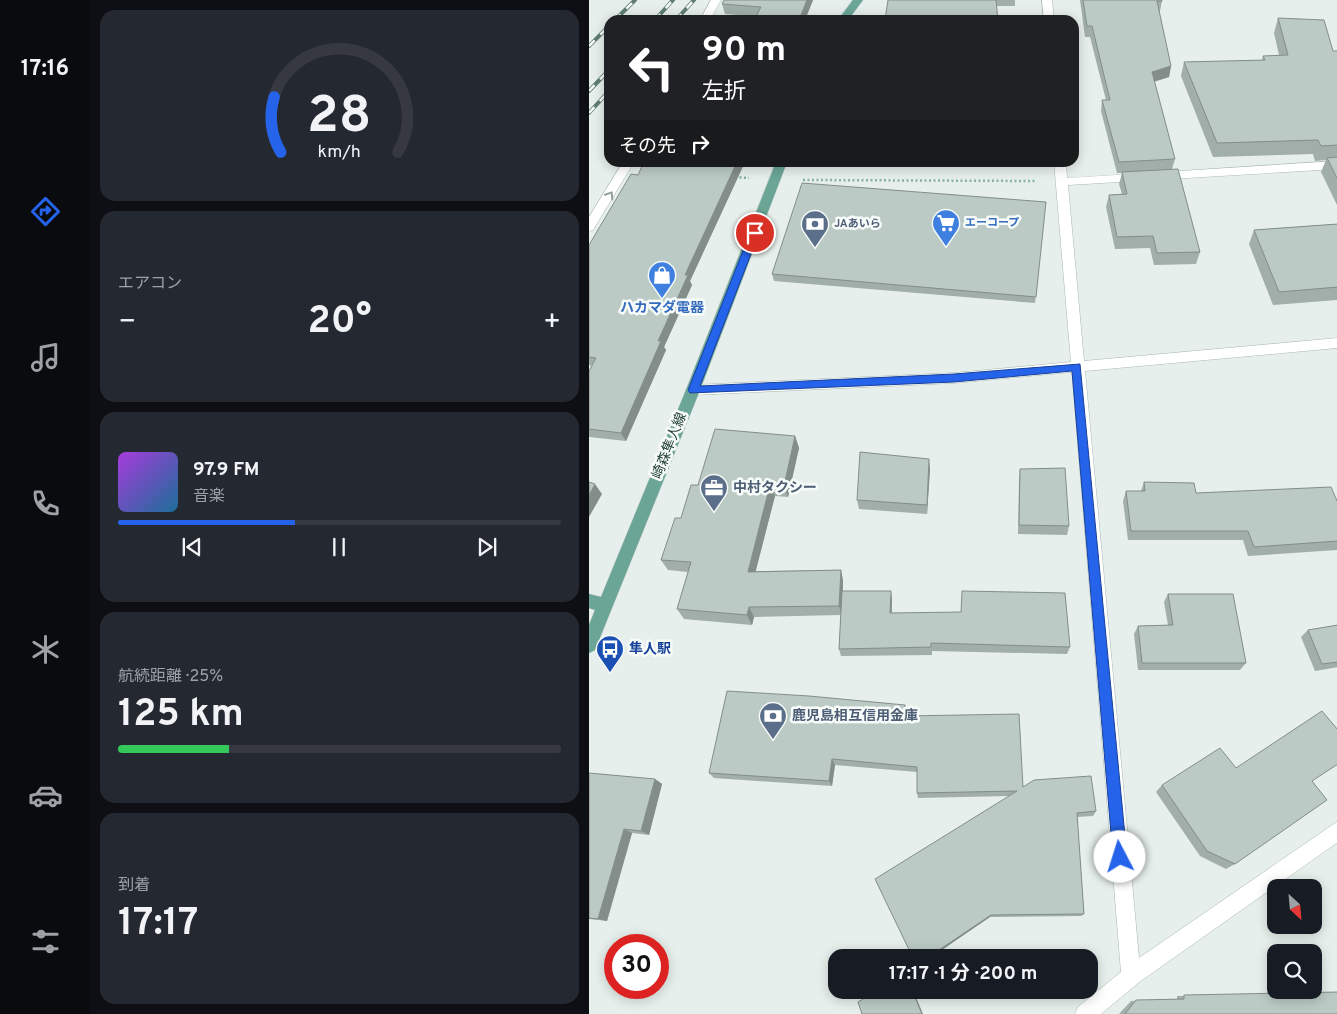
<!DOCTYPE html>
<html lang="ja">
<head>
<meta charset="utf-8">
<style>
	:root { --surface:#171b24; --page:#242831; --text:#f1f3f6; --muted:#9ea1a6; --line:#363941; --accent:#2563eb }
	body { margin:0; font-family:Overpass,"Noto Sans JP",sans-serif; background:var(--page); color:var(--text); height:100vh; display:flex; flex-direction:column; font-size:19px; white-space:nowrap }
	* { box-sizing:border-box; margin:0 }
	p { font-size:16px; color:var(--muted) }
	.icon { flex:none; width:28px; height:28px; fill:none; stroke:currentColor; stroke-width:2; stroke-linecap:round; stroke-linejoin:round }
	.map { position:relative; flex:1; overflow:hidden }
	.drawer { display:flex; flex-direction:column; gap:10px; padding:10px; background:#0d0f14; width:499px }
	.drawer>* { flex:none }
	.top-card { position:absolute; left:15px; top:15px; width:475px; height:152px; border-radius:15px; box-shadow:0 2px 12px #0003; background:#202124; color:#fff; overflow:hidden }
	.needle { width:32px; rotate:154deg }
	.controls { position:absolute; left:678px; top:879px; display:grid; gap:10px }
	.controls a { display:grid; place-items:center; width:55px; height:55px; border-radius:10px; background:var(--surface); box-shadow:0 2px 12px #0003; font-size:25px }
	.speed { position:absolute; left:15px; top:934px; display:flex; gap:10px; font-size:25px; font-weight:700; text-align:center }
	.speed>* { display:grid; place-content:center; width:65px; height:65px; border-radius:50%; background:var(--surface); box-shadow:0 2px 12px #0003; line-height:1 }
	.speed .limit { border:8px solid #d22; background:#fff; color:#111 }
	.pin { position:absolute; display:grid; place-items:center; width:42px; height:42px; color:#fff; margin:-21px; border:2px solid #fff; border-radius:50%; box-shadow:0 1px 5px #0007 }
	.me { position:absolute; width:55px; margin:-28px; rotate:355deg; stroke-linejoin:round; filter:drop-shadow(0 0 4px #0008) }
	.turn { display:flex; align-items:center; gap:18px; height:105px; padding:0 15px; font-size:22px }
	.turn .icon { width:65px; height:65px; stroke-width:2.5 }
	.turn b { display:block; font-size:35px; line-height:42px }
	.then { display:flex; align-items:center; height:48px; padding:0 15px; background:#0003; gap:10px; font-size:19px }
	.big { font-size:38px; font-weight:700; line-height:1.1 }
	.drawer .tile { flex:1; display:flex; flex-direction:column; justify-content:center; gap:8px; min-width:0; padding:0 18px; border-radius:15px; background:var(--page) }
	.drawer .dial { align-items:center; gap:0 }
	.dial svg { height:130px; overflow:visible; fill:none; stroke:var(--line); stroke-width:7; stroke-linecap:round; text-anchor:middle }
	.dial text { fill:var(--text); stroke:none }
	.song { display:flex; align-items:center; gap:15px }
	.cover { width:60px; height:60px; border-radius:8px; background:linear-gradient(135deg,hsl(280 70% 55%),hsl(200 70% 35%)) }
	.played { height:5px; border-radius:2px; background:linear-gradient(90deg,var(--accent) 40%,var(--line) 40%) }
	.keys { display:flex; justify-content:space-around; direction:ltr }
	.heat { display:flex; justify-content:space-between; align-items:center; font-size:28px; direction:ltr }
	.charge { height:8px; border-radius:4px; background:linear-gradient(90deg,#34c759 25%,var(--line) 0) }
	.trip { position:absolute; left:239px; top:949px; width:270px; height:50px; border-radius:15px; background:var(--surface); box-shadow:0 2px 12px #0003; font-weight:700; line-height:50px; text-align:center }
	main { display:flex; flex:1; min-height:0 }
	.menu { display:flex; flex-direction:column; width:90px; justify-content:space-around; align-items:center; background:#090b0e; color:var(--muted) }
	.menu .icon { width:35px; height:35px }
	.menu .on { color:var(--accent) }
	.menu b { font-size:22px; color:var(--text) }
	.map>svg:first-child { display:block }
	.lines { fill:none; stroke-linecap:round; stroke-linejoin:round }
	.minor-casing { stroke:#a8b8b2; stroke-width:1 }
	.major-casing { stroke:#c2cac8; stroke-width:1 }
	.path { stroke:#86b3a5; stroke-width:2.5; stroke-dasharray:2 2.5; stroke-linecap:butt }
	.minor { fill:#fff; fill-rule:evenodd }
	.major { fill:#6aa596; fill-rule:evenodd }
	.rail-casing { stroke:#5f7d75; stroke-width:4 }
	.rail { stroke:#f7fbf9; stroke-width:2.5; stroke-dasharray:8; stroke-linecap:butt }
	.wall { fill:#a1aea9 }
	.shaded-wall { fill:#838d89 }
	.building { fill:#bbcac4; stroke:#838d89 }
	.oneway { stroke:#92a09c }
	.route { fill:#2563eb; stroke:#184099 }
	.labels { text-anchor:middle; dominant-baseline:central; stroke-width:5; stroke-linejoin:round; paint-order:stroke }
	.far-shop-label { font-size:11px; font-weight:bold; fill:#366cbe; stroke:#f7fbf9; text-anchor:start }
	.far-service-label { font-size:11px; font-weight:bold; fill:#4e5e75; stroke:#f7fbf9; text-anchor:start }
	.shop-label { font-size:14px; font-weight:bold; fill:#366cbe; stroke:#f7fbf9 }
	.street-label { font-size:14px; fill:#24423a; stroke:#f7fbf9 }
	.service-label { font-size:14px; font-weight:bold; fill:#4e5e75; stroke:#f7fbf9; text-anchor:start }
	.transit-label { font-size:14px; font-weight:bold; fill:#164399; stroke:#f7fbf9; text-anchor:start }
</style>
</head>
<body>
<main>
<nav class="menu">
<b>17:16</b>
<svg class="icon on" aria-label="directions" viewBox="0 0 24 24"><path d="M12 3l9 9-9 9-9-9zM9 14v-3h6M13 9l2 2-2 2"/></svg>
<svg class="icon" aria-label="music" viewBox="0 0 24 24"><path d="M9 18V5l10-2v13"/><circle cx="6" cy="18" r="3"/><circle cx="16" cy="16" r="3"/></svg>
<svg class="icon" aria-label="phone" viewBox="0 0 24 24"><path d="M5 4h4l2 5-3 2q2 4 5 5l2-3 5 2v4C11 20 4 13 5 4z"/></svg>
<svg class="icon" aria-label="climate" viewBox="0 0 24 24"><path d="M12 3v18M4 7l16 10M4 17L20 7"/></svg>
<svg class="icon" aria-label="car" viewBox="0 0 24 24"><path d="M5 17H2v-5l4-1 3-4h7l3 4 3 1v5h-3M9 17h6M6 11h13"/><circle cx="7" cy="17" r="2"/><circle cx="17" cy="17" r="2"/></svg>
<svg class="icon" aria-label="filters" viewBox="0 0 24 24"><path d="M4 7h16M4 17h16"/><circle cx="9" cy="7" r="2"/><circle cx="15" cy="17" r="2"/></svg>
</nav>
<section class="drawer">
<div class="tile dial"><svg viewBox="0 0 100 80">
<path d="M14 69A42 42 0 1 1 86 69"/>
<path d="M14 69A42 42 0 0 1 10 35" stroke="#2563eb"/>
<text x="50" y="56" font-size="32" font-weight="700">28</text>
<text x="50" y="72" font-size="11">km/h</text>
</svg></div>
<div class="tile"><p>エアコン</p>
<div class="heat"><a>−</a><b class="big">20°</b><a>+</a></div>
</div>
<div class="tile">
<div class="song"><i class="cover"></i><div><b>97.9 FM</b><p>音楽</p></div></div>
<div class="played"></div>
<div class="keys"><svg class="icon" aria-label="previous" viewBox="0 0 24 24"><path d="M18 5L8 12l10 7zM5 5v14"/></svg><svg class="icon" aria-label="pause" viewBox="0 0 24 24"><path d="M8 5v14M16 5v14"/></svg><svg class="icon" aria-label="next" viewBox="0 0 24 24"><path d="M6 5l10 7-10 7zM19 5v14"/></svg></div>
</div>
<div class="tile"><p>航続距離 · 25%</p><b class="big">125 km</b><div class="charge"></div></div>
<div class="tile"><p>到着</p><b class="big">17:17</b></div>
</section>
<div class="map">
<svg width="749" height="1014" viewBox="0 0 749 1014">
	<rect width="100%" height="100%" fill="#e6efeb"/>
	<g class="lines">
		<!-- minor casing -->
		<g class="minor-casing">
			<g id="minor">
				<polygon points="122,0 132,0 121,20 111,20"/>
				<polygon points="453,0 463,0 465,20 455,20"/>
				<polygon points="749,161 749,169 479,185 495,361 749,338 749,348 496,371 550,958 749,821 749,842 549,983 512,1014 486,1014 489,1007 532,972 483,372 365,383 104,395 99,394 97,390 99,386 104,385 365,373 482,362 465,162 477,162 478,178"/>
				<polygon points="34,162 45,162 4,230 0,231 0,217"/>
			</g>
		</g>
		<!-- major casing -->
		<g class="major-casing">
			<g id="major">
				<polygon points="264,0 274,0 259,20 249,20"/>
				<polygon points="187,162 198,162 111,390 8,645 6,650 0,653 0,625 6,610 0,608 0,594 12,597 97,390"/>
			</g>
		</g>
		<!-- path -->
		<g class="path">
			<polyline points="146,177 160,178"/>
			<polyline points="214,180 447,181"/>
		</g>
		<!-- minor -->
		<use href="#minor" class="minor"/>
		<!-- major -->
		<use href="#major" class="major"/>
		<!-- rail casing -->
		<g class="rail-casing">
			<g id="rail">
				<polyline points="26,20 46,0"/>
				<polyline points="66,20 84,0"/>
				<polyline points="87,20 105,0"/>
				<polyline points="0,46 20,26"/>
				<polyline points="0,91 20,70"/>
				<polyline points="0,113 20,91"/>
			</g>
		</g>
		<!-- rail -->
		<use href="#rail" class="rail"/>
	</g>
	<!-- wall -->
	<g class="wall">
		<polygon points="135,0 224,0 216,20 136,14 133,4"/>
		<polygon points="299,0 426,0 426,6 408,6"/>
		<polygon points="491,0 573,1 571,11 570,12 582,66 580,77 565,82 586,159 583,169 611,252 607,264 565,265 561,248 526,249 517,207 520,195 533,194 530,184 533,173 528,173 512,111 513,100 517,100 501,37 496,37"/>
		<polygon points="689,18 744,51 749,51 749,207 732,172 737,160 726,161 724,154 624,157 592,76 595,62 673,60 674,56 690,55 685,33"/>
		<polygon points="55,162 156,162 101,281 103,285 75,347 77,350 37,441 0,437 0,371 3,366 0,365 0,245 49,175"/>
		<polygon points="457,202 446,303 185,281 183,274"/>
		<polygon points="749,224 749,300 684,305 660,244 665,230"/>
		<polygon points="206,436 210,448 199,497 186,496 166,571 252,570 254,581 254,591 303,599 303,613 481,647 478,654 343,651 343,655 252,656 250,649 252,615 165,617 163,625 95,619 88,609 99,572 79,570 72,560 92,518 109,485"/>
		<polygon points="341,469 338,514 270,509 268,500"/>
		<polygon points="431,469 480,526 478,535 429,534 430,479"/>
		<polygon points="555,482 607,493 749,503 749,550 659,556 654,540 539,540 534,501 537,491 552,491"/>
		<polygon points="579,594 657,663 651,670 549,670 545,634 549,626 579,625 575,602"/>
		<polygon points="749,625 749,667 726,671 712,637 719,630"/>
		<polygon points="317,712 317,716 434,787 507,811 504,816 488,817 495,914 492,916 401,917 341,958 324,958 420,796 329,798 328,793 328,772 246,765 243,786 125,778 120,773"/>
		<polygon points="647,768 723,781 646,864 637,869 611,856 567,792 573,785"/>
		<polygon points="0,773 66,779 73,784 60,835 43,833 18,921 0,919"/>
		<polygon points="749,992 749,1014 530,1014 542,1001 588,999 588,996"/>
	</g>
	<!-- shaded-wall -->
	<g class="shaded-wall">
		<polygon points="218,0 224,0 216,20 210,20"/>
		<polygon points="582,66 580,77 560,83 563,72"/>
		<polygon points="148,162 156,162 101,281 103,285 75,347 77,350 37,441 32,433 96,275"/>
		<polygon points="206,436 210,448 199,497 195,486"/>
		<polygon points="340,459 341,469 338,514 338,505"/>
		<polygon points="6,484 13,494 0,517 0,495"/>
		<polygon points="181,485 186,496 164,582 159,572"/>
		<polygon points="252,570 254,581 253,615 250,606"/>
		<polygon points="302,591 303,599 302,621 301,613"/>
		<polygon points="160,607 165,617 163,625 158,615"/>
		<polygon points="316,705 317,712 316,722 315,716"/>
		<polygon points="243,759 246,765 243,786 240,781"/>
		<polygon points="66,779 73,784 60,835 52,831"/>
		<polygon points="35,829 43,833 18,921 9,919"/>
		<polygon points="402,915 401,917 341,958 338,958"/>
		<polygon points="323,990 324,990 334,1014 333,1014"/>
	</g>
	<!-- building -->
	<g class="building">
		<polygon points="135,0 218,0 210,20 165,20 172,7 133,4"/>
		<polygon points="299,0 407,0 409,20 296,20"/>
		<polygon points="494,0 573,0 573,1 568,1 582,66 563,72 586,159 530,162 513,100 521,100 503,26 498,26"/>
		<polygon points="689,18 735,20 744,51 749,51 749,145 732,146 729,140 628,143 595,62 676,60 674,56 699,55"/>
		<polygon points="749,157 749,180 738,158"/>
		<polygon points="55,162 148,162 96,275 99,275 69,341 72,341 32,433 0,429 0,371 7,358 0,357 0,245 42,174 49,175"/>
		<polygon points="589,169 611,252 568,253 564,236 528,237 520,195 538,194 533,172"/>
		<polygon points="213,183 457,202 447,297 183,274"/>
		<polygon points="749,224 749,287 690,292 665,230"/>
		<polygon points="126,429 206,436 195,486 181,485 159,572 252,570 250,606 160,607 158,615 88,609 102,562 72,560 86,518 92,518 102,485 109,485"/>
		<polygon points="271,452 340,459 338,505 268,500"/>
		<polygon points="476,468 480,526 430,525 431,469"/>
		<polygon points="0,482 6,484 0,495"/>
		<polygon points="555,482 605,483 607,493 742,487 749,503 749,541 665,547 659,531 542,531 537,491 556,491"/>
		<polygon points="253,591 302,591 301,613 372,612 373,591 476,593 481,647 342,643 342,647 250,649"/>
		<polygon points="579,594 644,594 657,663 553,663 549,626 584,625"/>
		<polygon points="749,625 749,662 733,664 719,630"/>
		<polygon points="138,691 220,696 316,705 315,716 430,714 434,787 445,780 502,776 507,811 488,813 495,914 402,915 338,958 324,958 286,879 428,791 328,793 328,767 243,759 240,781 120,773"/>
		<polygon points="733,711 749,730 749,764 723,781 738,800 646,864 618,851 573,785 631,748 647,768"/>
		<polygon points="0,773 66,779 52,831 35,829 9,919 0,918"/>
		<polygon points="289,990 323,990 333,1014 273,1014 269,1002"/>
		<polygon points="749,992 749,1014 536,1014 547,1000 595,999 595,995"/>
	</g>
	<!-- one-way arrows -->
	<defs><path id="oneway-chevron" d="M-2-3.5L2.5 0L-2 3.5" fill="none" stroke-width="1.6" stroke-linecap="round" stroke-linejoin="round" transform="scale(1.25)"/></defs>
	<use class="oneway" href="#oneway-chevron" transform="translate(21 195) rotate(-57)"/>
	<!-- route -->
	<polygon class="route" points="166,229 170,233 111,386 365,374 491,364 538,857 536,862 531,864 526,862 524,857 483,371 365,382 101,393 99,390 161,233"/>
	<!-- icons -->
	<defs>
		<g id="supermarket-pin" transform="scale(1.4375)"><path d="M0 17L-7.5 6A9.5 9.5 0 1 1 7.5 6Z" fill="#3f7fe0" stroke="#f7fbf9"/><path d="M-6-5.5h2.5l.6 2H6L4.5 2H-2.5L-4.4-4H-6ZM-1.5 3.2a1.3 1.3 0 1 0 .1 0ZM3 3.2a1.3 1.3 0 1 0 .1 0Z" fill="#fff"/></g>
		<g id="bank-pin" transform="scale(1.4375)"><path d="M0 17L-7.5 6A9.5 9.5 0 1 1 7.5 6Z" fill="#5c6f8a" stroke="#f7fbf9"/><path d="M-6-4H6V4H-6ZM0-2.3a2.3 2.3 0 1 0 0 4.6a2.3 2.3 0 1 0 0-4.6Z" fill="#fff"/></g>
		<g id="shop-pin" transform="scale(1.4375)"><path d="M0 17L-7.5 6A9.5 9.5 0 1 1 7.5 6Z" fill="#3f7fe0" stroke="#f7fbf9"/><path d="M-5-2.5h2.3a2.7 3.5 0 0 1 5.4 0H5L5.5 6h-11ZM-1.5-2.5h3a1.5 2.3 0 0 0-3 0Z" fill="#fff"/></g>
		<g id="office-pin" transform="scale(1.4375)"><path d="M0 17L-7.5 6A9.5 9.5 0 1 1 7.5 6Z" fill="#5c6f8a" stroke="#f7fbf9"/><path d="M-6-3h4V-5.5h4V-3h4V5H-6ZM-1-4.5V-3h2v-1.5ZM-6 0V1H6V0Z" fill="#fff"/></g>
		<g id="bus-pin" transform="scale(1.4375)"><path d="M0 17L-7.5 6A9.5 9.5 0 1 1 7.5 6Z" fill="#1a4fb4" stroke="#f7fbf9"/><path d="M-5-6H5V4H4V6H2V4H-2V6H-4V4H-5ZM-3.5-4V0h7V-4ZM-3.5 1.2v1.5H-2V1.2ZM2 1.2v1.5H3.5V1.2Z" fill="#fff"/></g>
	</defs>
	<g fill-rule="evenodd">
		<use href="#supermarket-pin" x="357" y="223"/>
		<use href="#bank-pin" x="226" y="224"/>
		<use href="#shop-pin" x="73" y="275"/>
		<use href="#office-pin" x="125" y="488"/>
		<use href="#bus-pin" x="21" y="649"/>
		<use href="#bank-pin" x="184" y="716"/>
	</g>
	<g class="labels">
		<!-- far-shop labels -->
		<g class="far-shop-label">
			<text x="376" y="223">エーコープ</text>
		</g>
		<!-- far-service labels -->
		<g class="far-service-label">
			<text x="245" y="224">JAあいら</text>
		</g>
		<!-- shop labels -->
		<g class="shop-label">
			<text x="73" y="308">ハカマダ電器</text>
		</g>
		<!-- street labels -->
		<g class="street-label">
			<text transform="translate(81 446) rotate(-68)">崎森隼人線</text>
		</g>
		<!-- service labels -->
		<g class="service-label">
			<text x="144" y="488">中村タクシー</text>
			<text x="203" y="716">鹿児島相互信用金庫</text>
		</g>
		<!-- transit labels -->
		<g class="transit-label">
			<text x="40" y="649">隼人駅</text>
		</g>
	</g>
</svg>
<div class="controls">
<a><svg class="needle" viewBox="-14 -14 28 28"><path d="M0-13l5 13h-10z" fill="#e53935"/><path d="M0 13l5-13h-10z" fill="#9ea1a6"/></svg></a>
<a><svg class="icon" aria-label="search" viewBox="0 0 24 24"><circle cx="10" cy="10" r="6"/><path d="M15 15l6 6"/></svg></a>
</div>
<div class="speed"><div class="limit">30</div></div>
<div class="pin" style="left:166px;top:233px;background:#d93025"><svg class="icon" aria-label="arrive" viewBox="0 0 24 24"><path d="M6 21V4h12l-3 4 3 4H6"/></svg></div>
<svg class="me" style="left:531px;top:857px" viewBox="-20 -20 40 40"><circle r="19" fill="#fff"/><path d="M0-13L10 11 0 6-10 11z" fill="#2563eb"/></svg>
<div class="trip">17:17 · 1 分 · 200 m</div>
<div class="top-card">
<div class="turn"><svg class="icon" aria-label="left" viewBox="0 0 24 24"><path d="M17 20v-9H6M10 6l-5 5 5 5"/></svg><div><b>90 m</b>左折</div></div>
<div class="then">その先<svg class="icon" aria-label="right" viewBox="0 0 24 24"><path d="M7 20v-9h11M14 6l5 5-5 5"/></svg></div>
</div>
</div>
</main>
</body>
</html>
